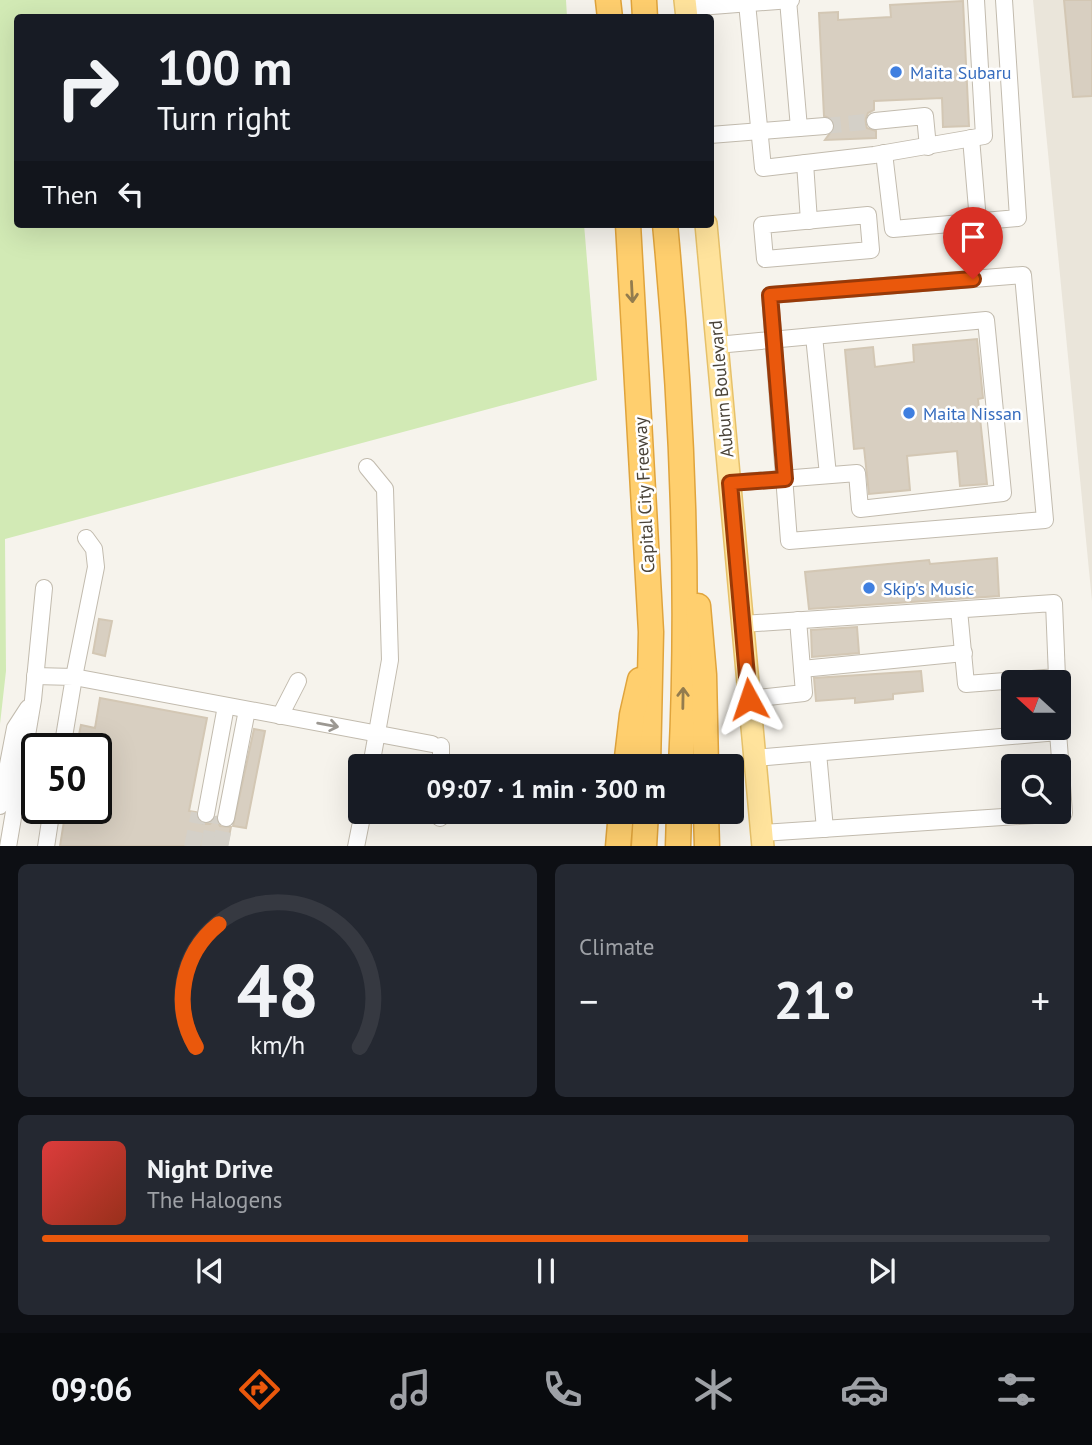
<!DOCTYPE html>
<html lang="en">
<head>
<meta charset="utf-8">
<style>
	:root { --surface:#171b24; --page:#242831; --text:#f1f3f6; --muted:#9ea1a6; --line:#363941; --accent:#ea580c }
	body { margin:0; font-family:"PT Sans",sans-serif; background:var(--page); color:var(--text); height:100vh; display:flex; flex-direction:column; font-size:26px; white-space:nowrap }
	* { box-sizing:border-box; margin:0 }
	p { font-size:23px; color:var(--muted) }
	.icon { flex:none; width:38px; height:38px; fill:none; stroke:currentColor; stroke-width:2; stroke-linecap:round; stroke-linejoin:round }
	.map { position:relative; height:846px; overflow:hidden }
	.drawer { display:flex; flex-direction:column; gap:18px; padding:18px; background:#0d0f14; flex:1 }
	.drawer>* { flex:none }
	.banner { position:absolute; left:14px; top:14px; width:700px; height:214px; border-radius:7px; box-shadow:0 7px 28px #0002; background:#171b24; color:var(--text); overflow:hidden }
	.needle { width:46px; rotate:291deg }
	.controls { position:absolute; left:1001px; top:670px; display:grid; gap:14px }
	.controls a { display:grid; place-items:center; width:70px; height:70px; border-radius:7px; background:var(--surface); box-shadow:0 7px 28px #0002; font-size:35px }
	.speed { position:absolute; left:21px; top:733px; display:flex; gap:14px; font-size:35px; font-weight:700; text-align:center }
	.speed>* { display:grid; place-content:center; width:91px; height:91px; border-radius:50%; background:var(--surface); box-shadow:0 7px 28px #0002; line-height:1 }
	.speed .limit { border:4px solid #111; border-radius:10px; background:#fff; color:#111 }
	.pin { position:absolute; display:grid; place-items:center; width:60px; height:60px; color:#fff; margin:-72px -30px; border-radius:50% 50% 50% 0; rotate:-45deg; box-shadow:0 0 7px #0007 }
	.pin .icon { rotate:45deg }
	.me { position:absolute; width:77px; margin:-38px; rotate:355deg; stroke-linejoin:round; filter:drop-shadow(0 0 5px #0008) }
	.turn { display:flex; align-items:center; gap:24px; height:147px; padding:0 28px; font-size:32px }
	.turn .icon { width:91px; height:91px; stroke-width:2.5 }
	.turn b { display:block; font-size:49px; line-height:60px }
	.then { display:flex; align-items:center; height:66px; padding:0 28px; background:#0003; gap:14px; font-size:26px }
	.big { font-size:52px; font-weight:600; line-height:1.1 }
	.drawer .card { flex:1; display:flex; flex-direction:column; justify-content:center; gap:10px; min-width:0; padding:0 24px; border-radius:10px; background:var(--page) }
	.drawer .dial { align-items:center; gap:0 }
	.dial svg { height:182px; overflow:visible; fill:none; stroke:var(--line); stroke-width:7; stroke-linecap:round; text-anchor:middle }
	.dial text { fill:var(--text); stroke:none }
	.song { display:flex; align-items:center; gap:21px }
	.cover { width:84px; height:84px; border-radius:10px; background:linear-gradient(135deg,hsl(0 70% 55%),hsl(10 70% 35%)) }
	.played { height:7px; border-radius:4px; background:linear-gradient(90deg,var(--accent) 70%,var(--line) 70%) }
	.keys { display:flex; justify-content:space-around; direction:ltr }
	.heat { display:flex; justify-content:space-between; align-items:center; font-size:38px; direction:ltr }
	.drawer .tiles { flex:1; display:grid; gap:18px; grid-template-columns:1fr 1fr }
	.card:last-child { grid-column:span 2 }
	.trip { position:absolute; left:348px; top:754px; width:396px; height:70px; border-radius:7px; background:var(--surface); box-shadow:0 7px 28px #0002; font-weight:600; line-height:70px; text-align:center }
	.menu { display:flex; height:112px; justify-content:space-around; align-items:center; background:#090b0e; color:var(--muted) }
	.menu .icon { width:49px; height:49px }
	.menu .selected { color:var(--accent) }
	.menu b { font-size:32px; color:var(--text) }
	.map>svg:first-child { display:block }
	.residential { fill:#eae5da }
	.green { fill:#d2eab5 }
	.building { fill:#d8cfc1; stroke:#d3c7b4; stroke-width:2 }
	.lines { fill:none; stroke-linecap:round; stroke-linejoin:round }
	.minor-tunnel { stroke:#d4d0c8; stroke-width:16; stroke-dasharray:16 8; stroke-linecap:butt }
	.minor-casing { stroke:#c2bbae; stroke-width:18 }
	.major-casing { stroke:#e6c16a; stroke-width:24 }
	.highway-casing { stroke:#e0a43c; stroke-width:27 }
	.minor { stroke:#fff; stroke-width:16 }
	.major { stroke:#ffe39c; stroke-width:21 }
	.highway { stroke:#ffcf6e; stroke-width:24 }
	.oneway { stroke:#937c4e }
	.oneway2 { stroke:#9c9892 }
	.route-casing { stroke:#983908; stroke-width:18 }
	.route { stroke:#ea580c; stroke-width:12 }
	.shop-dot { fill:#3f7fe0; stroke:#fff; stroke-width:2.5 }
	.labels { text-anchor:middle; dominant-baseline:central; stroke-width:5; stroke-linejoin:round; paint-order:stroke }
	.shop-label { font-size:18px; fill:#366cbe; stroke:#fff; text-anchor:start }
	.street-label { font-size:18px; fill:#4b4439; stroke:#fff }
</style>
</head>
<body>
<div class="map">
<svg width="1092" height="847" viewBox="0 0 1092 847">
	<rect width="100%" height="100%" fill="#f6f3ec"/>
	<!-- residential -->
	<polygon class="residential" points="1033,0 1092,0 1092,601"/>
	<!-- green -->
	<polygon class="green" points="0,0 566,0 567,17 18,18 18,224 584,224 597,380 5,539 6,671 0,724"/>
	<!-- building -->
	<g class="building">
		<polygon points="1064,0 1092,0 1092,96 1073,97"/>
		<polygon points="963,1 969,126 943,127 942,98 874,101 874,110 868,113 865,121 867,128 876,131 876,138 825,140 835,126 833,120 824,116 819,13 838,12 838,20 891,17 890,5"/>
		<polygon points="977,339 983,398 978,399 987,484 960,486 957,451 907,456 910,490 869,494 864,448 854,449 845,350 873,347 875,367 914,362 913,345"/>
		<polygon points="997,558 999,596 809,609 805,572 929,560 930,564"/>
		<polygon points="99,619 112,621 105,656 93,653"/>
		<polygon points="857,627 859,653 812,657 811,630"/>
		<polygon points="921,671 923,691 893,694 893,699 855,703 855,698 816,701 814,678"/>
		<polygon points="100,698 207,718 189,811 196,812 196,818 203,824 210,824 216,817 220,826 231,827 227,846 60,846 65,815 77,817 78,808 96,808 96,749 76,749 81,725 95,728"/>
		<polygon points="254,729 265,731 246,828 233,826"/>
	</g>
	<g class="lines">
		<!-- minor-tunnel -->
		<g class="minor-tunnel">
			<polyline points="825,126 875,121"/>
			<polyline points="192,847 199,813"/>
			<polyline points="209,847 214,816"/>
			<polyline points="220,847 226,818"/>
		</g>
		<!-- minor casing -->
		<g class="minor-casing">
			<g id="minor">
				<polyline points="788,0 799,128"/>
				<polyline points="747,3 763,168 874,155 984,136 976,0"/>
				<polyline points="686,8 791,0"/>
				<polyline points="875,121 925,116 928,147"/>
				<polyline points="710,135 825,126"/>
				<polyline points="971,138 978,221"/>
				<polyline points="884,153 893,229 1018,218 1004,0"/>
				<polyline points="805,163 809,221"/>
				<polygon points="868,215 871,250 765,259 762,225"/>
				<polygon points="1023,275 1045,520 789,541 770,295"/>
				<polyline points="814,336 828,475"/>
				<polyline points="717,345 986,320 1003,493 860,509 857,473 730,483"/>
				<polyline points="367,467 385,489 390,660 371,766"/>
				<polyline points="86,538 94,549 96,567 74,677 432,744"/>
				<polyline points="743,624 1054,603 1057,677 966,684 959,610"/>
				<polyline points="802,669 964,653"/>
				<polyline points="35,676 74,677 62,749"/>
				<polyline points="749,699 804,693 798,620"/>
				<polyline points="280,716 298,681"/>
				<polyline points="818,753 825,829"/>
				<polyline points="755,758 1058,732 1064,813 762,833"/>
				<polyline points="441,766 441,746"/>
				<polyline points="0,806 15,728 28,708"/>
				<polyline points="206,814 226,706"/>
				<polyline points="226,818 247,710"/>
				<polyline points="440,818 440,812"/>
				<polyline points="8,847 33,700 44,588"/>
				<polyline points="46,847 52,808"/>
				<polyline points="356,847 363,812"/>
			</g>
		</g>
		<!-- major casing -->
		<g class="major-casing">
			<g id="major">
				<polyline points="685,0 687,18"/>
				<polyline points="706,224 763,847"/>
			</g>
		</g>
		<!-- highway casing -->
		<g class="highway-casing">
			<g id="highway">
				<polyline points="608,0 610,18"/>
				<polyline points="644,0 645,18"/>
				<polyline points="628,224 651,632 648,766"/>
				<path d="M665,224C682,404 690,586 681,766"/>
				<polyline points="698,606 704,675 706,766"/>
				<polyline points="626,766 632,715 640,680"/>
				<polyline points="706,812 707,847"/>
				<polyline points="618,847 621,812"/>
				<polyline points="644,847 646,812"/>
				<polyline points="678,847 679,812"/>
			</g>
		</g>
		<!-- minor -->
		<use href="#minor" class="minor"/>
		<!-- major -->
		<use href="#major" class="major"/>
		<!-- highway -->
		<use href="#highway" class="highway"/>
	</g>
	<!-- one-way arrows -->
	<defs><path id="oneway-shaft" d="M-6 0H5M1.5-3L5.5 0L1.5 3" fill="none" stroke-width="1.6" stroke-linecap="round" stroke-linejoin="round" transform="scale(1.75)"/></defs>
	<g class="oneway">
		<use href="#oneway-shaft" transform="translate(632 292) rotate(87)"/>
		<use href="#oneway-shaft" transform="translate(683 698) rotate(-89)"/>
	</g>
	<use class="oneway2" href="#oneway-shaft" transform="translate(328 725) rotate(10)"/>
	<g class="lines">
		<!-- route casing -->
		<g class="route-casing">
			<polyline id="route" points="749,699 730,483 785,479 770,295 973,279"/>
		</g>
		<!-- route -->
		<use href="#route" class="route"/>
	</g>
	<!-- markers -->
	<g class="shop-dot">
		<circle cx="896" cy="72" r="7"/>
		<circle cx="909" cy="413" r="7"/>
		<circle cx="869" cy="588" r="7"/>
	</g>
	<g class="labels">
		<!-- shop labels -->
		<g class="shop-label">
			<text x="910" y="72">Maita Subaru</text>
			<text x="923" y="413">Maita Nissan</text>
			<text x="883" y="588">Skip's Music</text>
		</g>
		<!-- street labels -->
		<g class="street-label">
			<text transform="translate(721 389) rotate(-95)">Auburn Boulevard</text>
			<text transform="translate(644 495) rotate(-93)">Capital City Freeway</text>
		</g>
	</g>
</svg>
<div class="controls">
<a><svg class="needle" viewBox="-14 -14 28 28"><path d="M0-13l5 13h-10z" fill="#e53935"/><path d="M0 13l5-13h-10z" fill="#9ea1a6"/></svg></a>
<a><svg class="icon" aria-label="search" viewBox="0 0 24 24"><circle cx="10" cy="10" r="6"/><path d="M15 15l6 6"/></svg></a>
</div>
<div class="speed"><div class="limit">50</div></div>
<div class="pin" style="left:973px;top:279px;background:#d93025"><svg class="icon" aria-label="arrive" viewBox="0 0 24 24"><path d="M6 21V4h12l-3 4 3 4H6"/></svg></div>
<svg class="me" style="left:749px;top:699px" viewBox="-20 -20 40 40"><path d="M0-17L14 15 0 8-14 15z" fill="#ea580c" stroke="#fff" stroke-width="4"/></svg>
<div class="trip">09:07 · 1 min · 300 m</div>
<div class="banner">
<div class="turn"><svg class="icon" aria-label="right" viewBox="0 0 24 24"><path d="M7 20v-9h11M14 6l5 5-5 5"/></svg><div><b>100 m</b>Turn right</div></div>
<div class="then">Then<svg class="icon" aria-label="left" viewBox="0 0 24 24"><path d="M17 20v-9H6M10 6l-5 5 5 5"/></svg></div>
</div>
</div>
<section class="drawer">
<div class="tiles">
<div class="card dial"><svg viewBox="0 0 100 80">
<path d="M14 69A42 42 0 1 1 86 69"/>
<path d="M14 69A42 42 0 0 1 24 15" stroke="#ea580c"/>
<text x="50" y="56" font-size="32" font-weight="700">48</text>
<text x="50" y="72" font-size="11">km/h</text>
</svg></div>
<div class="card"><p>Climate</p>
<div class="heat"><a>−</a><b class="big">21°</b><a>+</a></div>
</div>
<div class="card">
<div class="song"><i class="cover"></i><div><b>Night Drive</b><p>The Halogens</p></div></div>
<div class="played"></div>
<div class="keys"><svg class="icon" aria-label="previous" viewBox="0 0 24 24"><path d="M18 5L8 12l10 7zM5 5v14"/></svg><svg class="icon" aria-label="pause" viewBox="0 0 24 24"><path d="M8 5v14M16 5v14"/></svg><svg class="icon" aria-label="next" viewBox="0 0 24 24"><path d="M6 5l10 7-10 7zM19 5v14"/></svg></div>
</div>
</div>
</section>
<nav class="menu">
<b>09:06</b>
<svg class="icon selected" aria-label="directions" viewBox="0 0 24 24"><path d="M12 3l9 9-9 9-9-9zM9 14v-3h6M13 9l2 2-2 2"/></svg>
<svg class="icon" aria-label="music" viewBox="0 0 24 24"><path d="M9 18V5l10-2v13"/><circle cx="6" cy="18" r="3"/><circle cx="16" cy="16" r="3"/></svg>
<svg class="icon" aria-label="phone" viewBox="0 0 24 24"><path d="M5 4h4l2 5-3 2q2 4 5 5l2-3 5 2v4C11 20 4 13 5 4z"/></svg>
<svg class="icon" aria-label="climate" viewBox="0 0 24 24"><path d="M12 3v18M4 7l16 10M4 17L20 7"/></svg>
<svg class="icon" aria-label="car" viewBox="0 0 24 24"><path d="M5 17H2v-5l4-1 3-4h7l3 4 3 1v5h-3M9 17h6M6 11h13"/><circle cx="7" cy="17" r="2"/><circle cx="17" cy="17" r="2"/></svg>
<svg class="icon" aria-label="filters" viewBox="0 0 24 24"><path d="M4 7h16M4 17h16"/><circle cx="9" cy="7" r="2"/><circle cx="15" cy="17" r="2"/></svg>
</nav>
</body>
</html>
